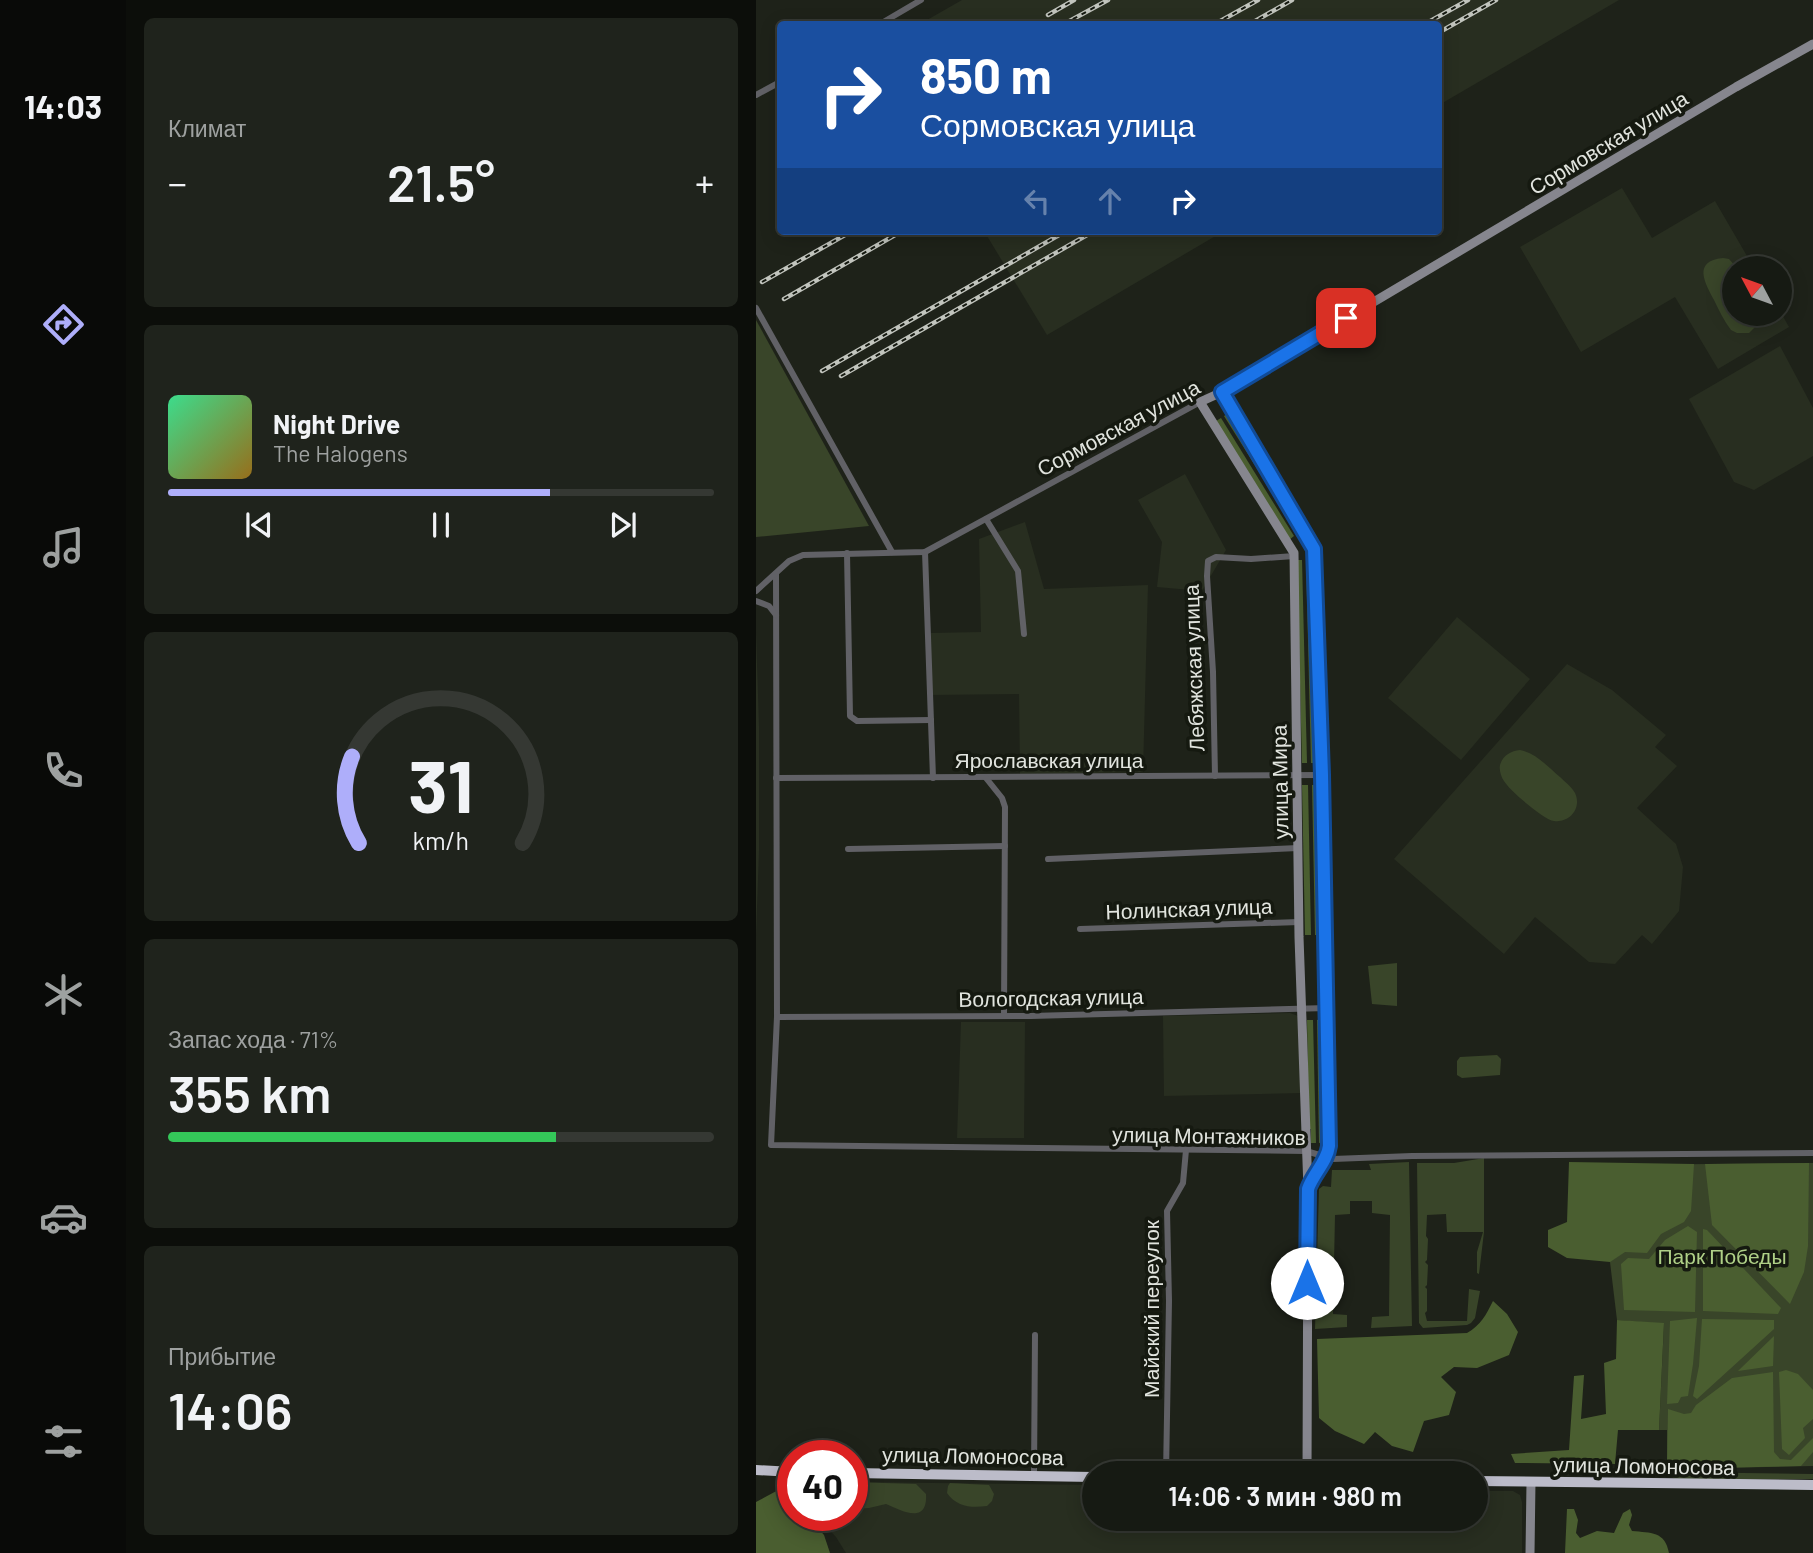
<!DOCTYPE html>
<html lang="ru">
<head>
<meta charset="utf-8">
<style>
	:root { --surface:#161a13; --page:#1f231c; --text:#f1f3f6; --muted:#9ea1a0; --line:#353833; --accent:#aeaefa }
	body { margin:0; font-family:Barlow,sans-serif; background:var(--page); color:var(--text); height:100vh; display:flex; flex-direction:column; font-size:26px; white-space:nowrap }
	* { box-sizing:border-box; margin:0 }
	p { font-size:23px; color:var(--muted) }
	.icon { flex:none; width:38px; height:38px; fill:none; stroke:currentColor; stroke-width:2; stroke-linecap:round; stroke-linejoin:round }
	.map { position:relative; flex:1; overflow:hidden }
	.sheet { display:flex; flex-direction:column; gap:18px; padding:18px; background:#0c0e0a; width:630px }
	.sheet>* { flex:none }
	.hud { position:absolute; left:21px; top:21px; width:665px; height:214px; border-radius:7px; box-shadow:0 4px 18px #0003,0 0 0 2px var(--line); background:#1a4fa0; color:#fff; overflow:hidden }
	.needle { width:46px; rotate:311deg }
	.tools { position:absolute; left:966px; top:256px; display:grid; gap:14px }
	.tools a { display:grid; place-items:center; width:70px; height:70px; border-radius:50%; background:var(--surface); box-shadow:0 4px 18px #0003,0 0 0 2px var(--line); font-size:35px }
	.speed { position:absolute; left:21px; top:1440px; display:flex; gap:14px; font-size:35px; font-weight:700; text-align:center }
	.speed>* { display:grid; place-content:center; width:91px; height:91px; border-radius:50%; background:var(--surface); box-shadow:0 4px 18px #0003,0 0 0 2px var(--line); line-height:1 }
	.speed .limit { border:10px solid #d22; background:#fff; color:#111 }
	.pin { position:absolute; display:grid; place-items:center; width:60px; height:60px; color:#fff; margin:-30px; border-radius:14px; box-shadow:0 4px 10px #0006 }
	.me { position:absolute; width:77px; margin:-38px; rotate:0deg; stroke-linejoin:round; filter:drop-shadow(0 0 5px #0008) }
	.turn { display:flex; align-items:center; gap:24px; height:147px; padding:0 28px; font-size:32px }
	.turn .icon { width:91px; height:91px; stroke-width:2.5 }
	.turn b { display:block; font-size:49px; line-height:60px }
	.lanes { display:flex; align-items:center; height:66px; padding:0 28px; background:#0003; justify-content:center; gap:35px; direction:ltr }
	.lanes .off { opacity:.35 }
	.big { font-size:52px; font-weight:600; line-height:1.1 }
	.sheet .tile { flex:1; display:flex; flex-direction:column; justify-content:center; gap:10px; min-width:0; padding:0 24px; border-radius:10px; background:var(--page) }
	.sheet .dial { align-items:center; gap:0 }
	.dial svg { height:182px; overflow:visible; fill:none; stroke:var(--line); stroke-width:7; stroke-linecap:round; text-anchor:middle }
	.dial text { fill:var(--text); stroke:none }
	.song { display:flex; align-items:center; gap:21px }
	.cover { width:84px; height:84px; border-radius:10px; background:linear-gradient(135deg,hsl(150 70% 55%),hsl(40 70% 35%)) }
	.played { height:7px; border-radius:4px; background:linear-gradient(90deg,var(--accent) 70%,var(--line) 70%) }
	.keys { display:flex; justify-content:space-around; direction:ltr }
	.heat { display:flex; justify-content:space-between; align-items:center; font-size:38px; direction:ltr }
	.charge { height:10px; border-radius:5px; background:linear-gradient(90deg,#34c759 71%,var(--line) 0) }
	.trip { position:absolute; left:326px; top:1461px; width:406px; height:70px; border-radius:35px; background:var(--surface); box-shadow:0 4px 18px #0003,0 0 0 2px var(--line); font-weight:600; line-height:70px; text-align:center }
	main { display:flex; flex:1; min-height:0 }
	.tab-bar { display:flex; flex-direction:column; width:126px; justify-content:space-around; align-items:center; background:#090a08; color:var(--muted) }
	.tab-bar .icon { width:49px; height:49px }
	.tab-bar .active { color:var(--accent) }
	.tab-bar b { font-size:32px; color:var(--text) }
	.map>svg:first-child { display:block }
	.built { fill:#282e20 }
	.green { fill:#394529 }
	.forest { fill:#4a5e30 }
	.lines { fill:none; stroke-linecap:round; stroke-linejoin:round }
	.street { stroke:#616166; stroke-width:6 }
	.secondary { stroke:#86868e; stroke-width:9 }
	.highway { stroke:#bcbcc9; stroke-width:10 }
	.rail-casing { stroke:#c1c4bd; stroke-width:4.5 }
	.rail { stroke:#151910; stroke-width:2; stroke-dasharray:5; stroke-linecap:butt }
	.route-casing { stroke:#114b97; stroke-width:18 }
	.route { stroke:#1a73e8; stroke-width:12 }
	.labels { text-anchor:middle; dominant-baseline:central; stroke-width:7; stroke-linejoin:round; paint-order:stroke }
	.street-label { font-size:21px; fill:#e1e4de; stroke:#151910 }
	.park-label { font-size:21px; fill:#afd087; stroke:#151910 }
</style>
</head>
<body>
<main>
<nav class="tab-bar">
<b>14:03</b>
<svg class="icon active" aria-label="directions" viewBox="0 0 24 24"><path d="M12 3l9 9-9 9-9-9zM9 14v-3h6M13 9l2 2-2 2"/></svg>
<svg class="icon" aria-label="music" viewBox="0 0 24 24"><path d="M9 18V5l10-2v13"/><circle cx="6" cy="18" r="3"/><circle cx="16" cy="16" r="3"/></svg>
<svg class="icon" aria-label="phone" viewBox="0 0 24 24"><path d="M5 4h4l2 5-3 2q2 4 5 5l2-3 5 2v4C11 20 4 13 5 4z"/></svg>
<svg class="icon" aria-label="climate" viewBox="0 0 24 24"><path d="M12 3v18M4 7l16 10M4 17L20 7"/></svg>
<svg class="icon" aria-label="car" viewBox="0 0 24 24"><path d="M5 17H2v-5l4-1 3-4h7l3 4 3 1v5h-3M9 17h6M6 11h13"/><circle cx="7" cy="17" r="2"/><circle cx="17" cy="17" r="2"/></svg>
<svg class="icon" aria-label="filters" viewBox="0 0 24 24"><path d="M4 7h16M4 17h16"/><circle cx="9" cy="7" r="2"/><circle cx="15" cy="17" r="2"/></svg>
</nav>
<section class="sheet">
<div class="tile"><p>Климат</p>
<div class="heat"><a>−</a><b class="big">21.5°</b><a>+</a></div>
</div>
<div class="tile">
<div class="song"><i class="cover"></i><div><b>Night Drive</b><p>The Halogens</p></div></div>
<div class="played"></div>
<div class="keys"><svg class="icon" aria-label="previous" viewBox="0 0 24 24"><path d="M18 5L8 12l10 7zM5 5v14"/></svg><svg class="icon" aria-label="pause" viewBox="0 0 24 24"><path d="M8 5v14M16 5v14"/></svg><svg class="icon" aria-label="next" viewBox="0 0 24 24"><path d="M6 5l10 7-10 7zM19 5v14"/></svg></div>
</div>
<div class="tile dial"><svg viewBox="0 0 100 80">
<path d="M14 69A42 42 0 1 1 86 69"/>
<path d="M14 69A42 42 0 0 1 11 31" stroke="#aeaefa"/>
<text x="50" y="56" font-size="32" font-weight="700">31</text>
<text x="50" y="72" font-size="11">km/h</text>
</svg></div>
<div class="tile"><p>Запас хода · 71%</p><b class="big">355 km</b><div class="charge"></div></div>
<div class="tile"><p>Прибытие</p><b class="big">14:06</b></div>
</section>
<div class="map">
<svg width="1057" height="1553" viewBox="0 0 1057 1553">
	<rect width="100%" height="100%" fill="#1e2219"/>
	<!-- built -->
	<g class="built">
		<polygon points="206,0 863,0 683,105 682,24 164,24"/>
		<polygon points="866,188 896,238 959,201 998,268 978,268 978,313 1024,313 1024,311 1033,327 962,369 919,297 825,352 764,247"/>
		<polygon points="228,231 468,231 291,335"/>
		<polygon points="1024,346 1057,408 1057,456 998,490 978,482 933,399"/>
		<polygon points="429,474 470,550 446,591 401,587 406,542 382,500"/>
		<polygon points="269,522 288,589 392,585 387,772 264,774 263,694 173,695 175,633 225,632 223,539"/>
		<polygon points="701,617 774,679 705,760 632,698"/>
		<polygon points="0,632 3,726 3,851 0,936"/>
		<polygon points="811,664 856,690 910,735 899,747 921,766 881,808 920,844 927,867 923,911 896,944 886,935 859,964 833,962 779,917 748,954 638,859"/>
		<polygon points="534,1013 542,1016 545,1093 408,1096 407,1016"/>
		<polygon points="205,1022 269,1022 268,1138 201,1138"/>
		<polygon points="96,1482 338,1485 338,1519 719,1519 719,1491 757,1491 764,1495 766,1502 766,1553 90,1553 80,1537 60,1516 96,1516"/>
	</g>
	<!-- green -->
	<g class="green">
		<path d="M967,258L973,259L981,268H978V313H1005L1003,323L993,333H981L975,330C968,321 963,310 958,300C949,283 936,261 967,258Z"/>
		<polygon points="0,320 113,526 0,537"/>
		<path d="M764,750C780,753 792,767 804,777C809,782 815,786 819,793C826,808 814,823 798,821C788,820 753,790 748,781C745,777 743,770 744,765C747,755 755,751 764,750Z"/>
		<polygon points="641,963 641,1006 616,1004 612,966"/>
		<polygon points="741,1055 745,1059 744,1075 706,1078 701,1075 701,1061 704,1057"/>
		<polygon points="728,1158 728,1232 723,1274 721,1273 721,1252 727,1232 691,1232 690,1214 671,1215 670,1236 672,1239 671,1260 669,1262 672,1265 671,1285 669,1287 671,1289 671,1311 669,1313 671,1321 711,1321 713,1289 724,1291 719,1318 715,1323 711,1325 667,1328 663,1323 661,1163 698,1163"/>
		<polygon points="653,1162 656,1326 615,1328 616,1317 633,1316 634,1215 616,1213 616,1201 594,1201 594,1214 579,1215 577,1314 591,1315 591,1327 559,1329 563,1189 567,1186 575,1187 576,1170 615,1170 613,1164"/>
		<polygon points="1057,1163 1057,1466 911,1469 911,1430 903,1430 908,1324 861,1320 854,1262 860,1165"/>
		<polygon points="912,1472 1057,1474 1057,1479 919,1479"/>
		<path d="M96,1482L160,1484L170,1494C172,1526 144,1510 130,1504L113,1508L97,1509Z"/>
		<path d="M194,1483L233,1485L238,1494L236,1501L231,1506C215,1508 201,1507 191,1493L192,1486Z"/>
	</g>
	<!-- forest -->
	<g class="forest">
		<polygon points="473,413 546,532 542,534 468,416"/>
		<polygon points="465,418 538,536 533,540 460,421"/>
		<polygon points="555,559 561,763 555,763 550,560"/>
		<polygon points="541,560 546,560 551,763 546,763"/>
		<polygon points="546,785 552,785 555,935 549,935"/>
		<polygon points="556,785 562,785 565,935 559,935"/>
		<polygon points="567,1019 570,1142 563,1143 561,1020"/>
		<polygon points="551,1020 557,1020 560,1143 555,1143 555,1129 553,1129"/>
		<polygon points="813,1162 938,1164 935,1211 928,1222 905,1234 891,1253 869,1252 854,1262 811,1258 792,1247 792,1230 811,1222"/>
		<polygon points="1053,1163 1052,1246 1048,1272 1034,1304 956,1225 949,1164"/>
		<polygon points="932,1226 941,1232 939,1312 868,1310 865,1264 872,1258 893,1259 909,1240"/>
		<polygon points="947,1229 951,1230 1025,1308 1022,1314 947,1311"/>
		<path d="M737,1301L751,1314L762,1332L753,1355L721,1368L698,1367L685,1377L700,1392L693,1415L668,1421L657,1452L636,1446L619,1432L608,1444L579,1431L563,1418L561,1339L711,1333C725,1325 730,1315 737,1301Z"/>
		<polygon points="941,1318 937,1364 932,1396 925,1397 922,1403 911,1404 914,1321"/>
		<polygon points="946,1319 1018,1320 1018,1329 941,1399 937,1396 943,1366"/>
		<polygon points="861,1320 908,1323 903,1430 862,1430 859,1464 759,1463 755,1454 813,1450 818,1376 828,1375 825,1419 850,1414 848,1363 860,1359"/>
		<polygon points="1018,1336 1017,1366 982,1371"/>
		<polygon points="1030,1370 1042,1374 1057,1390 1057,1419 1047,1428 1049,1438 1033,1455 1026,1449 1023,1372"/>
		<polygon points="1017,1372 1018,1452 1024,1459 1035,1460 1057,1438 1057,1452 1045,1466 911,1469 912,1409 928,1414 935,1413 940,1405 976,1378"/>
		<polygon points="26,1488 37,1500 37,1516 51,1516 68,1535 74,1553 0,1553 0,1502"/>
		<path d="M811,1509H818L822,1520L820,1533L824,1538L841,1531L858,1533L867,1513L874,1509L876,1515L873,1525L876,1531C895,1533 909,1531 913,1553H809Z"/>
	</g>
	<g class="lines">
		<!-- street -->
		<g class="street">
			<polyline points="124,24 165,0"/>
			<polyline points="0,95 24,82"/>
			<polyline points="0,308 136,552"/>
			<polyline points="230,519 262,571 268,634"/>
			<polyline points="169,552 177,778"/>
			<polyline points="91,553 94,716 101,721 175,720"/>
			<polyline points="20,574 21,1017 15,1145 550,1151 577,1159 656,1156 1057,1153"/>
			<polyline points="0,591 33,561 47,555 169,552 444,402"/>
			<polyline points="0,601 13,606 20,615"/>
			<polyline points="459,776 457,672 451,576 452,561 460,557 495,559 538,556"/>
			<polyline points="20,778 566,775"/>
			<polyline points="230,778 246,798 249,807 248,1016"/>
			<polyline points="92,849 249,846"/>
			<polyline points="292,859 542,848"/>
			<polyline points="324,929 543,922"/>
			<polyline points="21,1017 275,1016 571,1008"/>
			<polyline points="410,1474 413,1301 411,1211 427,1183 430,1150"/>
			<polyline points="278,1476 279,1335"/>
		</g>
		<!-- secondary -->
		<g class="secondary">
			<path d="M466,392L558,549L566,775L573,1146C571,1161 559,1170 553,1184"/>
			<polyline points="551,1474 552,1189 543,937 538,553 444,402 466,392 980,87 1057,44"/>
			<polyline points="774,1553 775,1482"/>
		</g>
		<!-- highway -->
		<g class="highway">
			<polyline points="0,1470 37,1472"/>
			<polyline points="96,1473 338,1477"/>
			<polyline points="719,1481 1057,1485"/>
		</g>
		<!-- rail casing -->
		<g class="rail-casing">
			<g id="rail">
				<polyline points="292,15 318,0"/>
				<polyline points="308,24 352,0"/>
				<polyline points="459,24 502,0"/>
				<polyline points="494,24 536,0"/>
				<polyline points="669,24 712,0"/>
				<polyline points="682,33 740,0"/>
				<polyline points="6,282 96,231"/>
				<polyline points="28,299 146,231"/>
				<polyline points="66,371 310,231"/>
				<polyline points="85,376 338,231"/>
			</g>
		</g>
		<!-- rail -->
		<use href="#rail" class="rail"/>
	</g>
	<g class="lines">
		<!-- route casing -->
		<g class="route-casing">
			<path id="route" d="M551,1283L552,1189C557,1174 571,1162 573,1146L566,775L558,549L466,392L590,318"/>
		</g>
		<!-- route -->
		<use href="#route" class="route"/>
	</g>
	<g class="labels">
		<!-- street labels -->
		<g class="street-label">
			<text transform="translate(852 142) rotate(-31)">Сормовская улица</text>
			<text transform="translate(362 427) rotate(-28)">Сормовская улица</text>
			<text transform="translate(437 668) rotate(-92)">Лебяжская улица</text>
			<text x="293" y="759">Ярославская улица</text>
			<text transform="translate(523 782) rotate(-91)">улица Мира</text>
			<text transform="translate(433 908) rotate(-2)">Нолинская улица</text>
			<text transform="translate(295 997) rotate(-1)">Вологодская улица</text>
			<text transform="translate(453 1135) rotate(1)">улица Монтажников</text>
			<text transform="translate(394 1309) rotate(-90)">Майский переулок</text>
			<text transform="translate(217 1455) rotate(1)">улица Ломоносова</text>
			<text transform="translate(888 1465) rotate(1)">улица Ломоносова</text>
		</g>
		<!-- park labels -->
		<g class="park-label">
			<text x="966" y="1255">Парк Победы</text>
		</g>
	</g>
</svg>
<div class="tools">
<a><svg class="needle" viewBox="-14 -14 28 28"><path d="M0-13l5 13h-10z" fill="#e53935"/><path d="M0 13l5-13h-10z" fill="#9ea1a0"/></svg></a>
</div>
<div class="speed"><div class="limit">40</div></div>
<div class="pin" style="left:590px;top:318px;background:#d93025"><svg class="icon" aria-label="arrive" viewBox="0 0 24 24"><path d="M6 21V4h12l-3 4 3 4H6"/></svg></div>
<svg class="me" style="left:551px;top:1283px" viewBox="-20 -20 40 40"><circle r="19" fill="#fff"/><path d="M0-13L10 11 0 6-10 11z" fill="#1a73e8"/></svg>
<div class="trip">14:06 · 3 мин · 980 m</div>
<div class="hud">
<div class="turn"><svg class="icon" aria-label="right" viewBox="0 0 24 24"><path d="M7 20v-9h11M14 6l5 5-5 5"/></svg><div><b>850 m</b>Сормовская улица</div></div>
<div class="lanes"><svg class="icon off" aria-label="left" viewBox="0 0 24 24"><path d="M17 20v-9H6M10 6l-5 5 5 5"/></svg><svg class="icon off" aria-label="ahead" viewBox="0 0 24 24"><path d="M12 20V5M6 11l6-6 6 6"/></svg><svg class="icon" aria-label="right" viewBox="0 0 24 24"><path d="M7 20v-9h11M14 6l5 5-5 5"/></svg></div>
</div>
</div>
</main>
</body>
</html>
